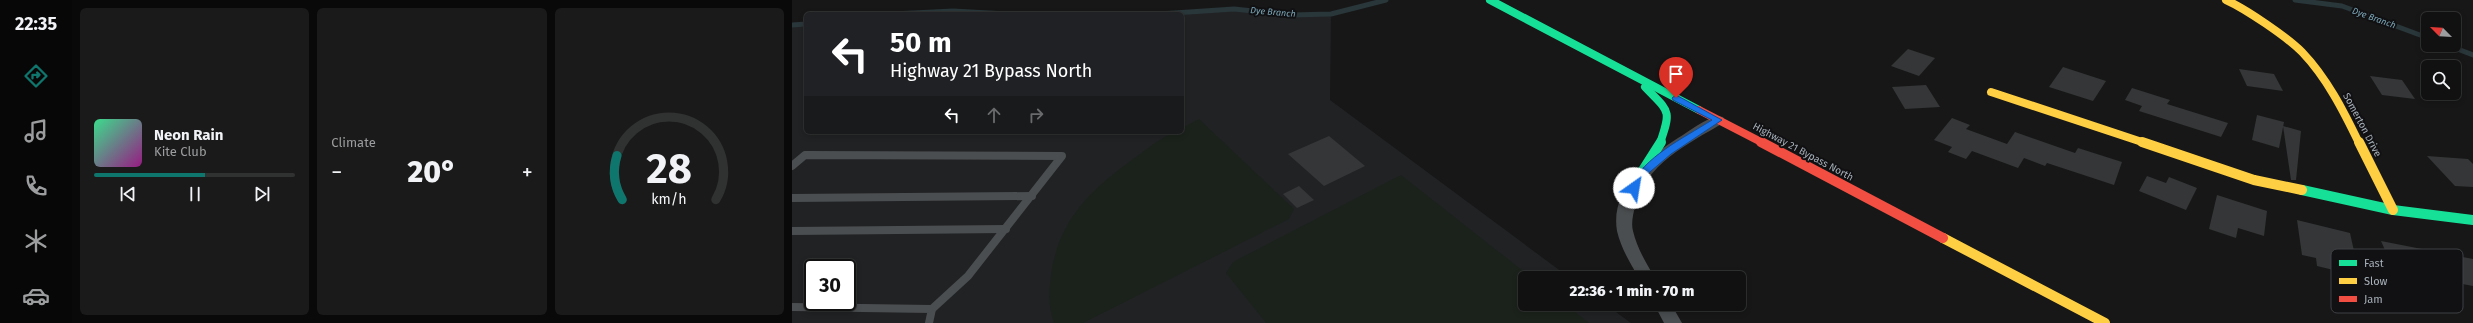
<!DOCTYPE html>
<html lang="en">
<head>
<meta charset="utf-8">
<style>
	:root { --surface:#111; --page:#1a1a1a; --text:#f1f3f6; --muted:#9c9d9f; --line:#303131; --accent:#0f766e }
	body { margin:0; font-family:"Fira Sans",sans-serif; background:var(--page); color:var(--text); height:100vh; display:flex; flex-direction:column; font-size:15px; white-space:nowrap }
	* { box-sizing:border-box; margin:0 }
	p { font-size:13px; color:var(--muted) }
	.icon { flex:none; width:22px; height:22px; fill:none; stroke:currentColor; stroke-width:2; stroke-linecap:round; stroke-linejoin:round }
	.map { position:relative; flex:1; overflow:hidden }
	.panel { display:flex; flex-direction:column; gap:8px; padding:8px; background:#090909; width:720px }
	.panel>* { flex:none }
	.hud { position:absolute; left:12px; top:12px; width:380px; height:122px; border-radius:6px; box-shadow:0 2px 6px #0003,0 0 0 1px var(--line); background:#202124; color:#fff; overflow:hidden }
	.needle { width:26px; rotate:294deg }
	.buttons { position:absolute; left:1629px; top:12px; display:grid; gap:8px }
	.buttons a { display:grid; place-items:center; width:40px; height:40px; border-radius:6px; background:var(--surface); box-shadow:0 2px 6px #0003,0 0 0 1px var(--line); font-size:20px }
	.speed { position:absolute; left:12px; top:259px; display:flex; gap:8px; font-size:20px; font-weight:700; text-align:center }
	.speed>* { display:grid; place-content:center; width:52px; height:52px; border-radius:50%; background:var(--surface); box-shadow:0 2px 6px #0003,0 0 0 1px var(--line); line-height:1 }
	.speed .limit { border:2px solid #111; border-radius:6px; background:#fff; color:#111 }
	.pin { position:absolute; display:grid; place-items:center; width:34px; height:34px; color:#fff; margin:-41px -17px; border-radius:50% 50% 50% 0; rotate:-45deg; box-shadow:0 0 4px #0007 }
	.pin .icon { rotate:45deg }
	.me { position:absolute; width:44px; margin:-22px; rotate:32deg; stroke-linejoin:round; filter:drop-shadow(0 0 3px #0008) }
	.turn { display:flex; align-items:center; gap:14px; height:84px; padding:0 20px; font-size:18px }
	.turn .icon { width:52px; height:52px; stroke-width:2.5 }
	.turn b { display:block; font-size:28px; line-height:34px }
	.lanes { display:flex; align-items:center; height:38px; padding:0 20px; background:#0003; justify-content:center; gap:20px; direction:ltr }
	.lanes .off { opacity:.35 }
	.big { font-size:30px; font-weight:800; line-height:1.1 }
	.panel .widget { flex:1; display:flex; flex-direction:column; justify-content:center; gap:6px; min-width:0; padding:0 14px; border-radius:6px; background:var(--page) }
	.panel .dial { align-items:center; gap:0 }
	.dial svg { height:104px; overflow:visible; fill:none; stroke:var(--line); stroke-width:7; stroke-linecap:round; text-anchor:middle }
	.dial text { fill:var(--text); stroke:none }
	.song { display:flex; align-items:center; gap:12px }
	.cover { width:48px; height:48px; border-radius:6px; background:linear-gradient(135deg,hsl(150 70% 55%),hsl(310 70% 35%)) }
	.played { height:4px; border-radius:2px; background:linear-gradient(90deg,var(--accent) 55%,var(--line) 55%) }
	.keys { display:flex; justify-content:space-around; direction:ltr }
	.heat { display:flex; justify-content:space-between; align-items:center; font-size:22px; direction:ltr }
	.panel .tiles { flex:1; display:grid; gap:8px; grid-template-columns:repeat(3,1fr) }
	.trip { position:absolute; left:726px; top:271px; width:228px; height:40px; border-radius:6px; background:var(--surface); box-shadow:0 2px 6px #0003,0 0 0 1px var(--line); font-weight:800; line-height:40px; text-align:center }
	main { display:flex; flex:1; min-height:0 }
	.dock { display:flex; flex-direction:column; width:72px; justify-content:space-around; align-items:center; background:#070707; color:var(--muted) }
	.dock .icon { width:28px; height:28px }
	.dock .on { color:var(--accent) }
	.dock b { font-size:18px; color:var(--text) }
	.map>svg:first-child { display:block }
	.built { fill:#212224; fill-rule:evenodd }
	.green { fill:#1b221b }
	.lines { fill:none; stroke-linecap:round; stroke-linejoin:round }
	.stream { stroke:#29363a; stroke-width:5 }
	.building { fill:#343637 }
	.lane { stroke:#4b4e50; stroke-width:8 }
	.street { fill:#4b4e50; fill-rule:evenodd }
	.fast-far1 { stroke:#16e098; stroke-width:8 }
	.fast { stroke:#16e098; stroke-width:10 }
	.slow-far1 { stroke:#ffcf43; stroke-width:8 }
	.slow { stroke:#ffcf43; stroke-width:10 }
	.jam-far1 { stroke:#f24e42; stroke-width:8 }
	.jam { stroke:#f24e42; stroke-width:10 }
	.route { fill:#1a73e8; stroke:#114b97 }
	.labels { text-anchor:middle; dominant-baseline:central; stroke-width:4; stroke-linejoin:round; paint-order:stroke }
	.far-water-label { font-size:9px; font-style:italic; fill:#7ba6b7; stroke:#111113 }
	.street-label { font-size:10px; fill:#a7b0b9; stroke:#111113 }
	.key { fill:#111113; stroke:#3e4145; stroke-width:1 }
	.key-label { font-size:11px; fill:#a7b0b9 }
</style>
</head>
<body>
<main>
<nav class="dock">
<b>22:35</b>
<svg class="icon on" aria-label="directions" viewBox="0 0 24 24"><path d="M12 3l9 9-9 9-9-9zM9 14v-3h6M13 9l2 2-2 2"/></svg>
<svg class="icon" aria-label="music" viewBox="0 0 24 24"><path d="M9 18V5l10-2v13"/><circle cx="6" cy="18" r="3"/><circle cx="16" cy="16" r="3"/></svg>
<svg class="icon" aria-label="phone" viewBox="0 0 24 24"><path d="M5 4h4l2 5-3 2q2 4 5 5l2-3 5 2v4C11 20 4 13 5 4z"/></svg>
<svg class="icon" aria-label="climate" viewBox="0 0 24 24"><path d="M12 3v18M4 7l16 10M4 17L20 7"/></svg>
<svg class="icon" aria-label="car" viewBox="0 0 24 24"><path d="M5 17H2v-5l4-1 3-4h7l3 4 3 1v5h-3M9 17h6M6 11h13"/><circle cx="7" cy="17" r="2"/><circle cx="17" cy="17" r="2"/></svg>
</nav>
<section class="panel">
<div class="tiles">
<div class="widget">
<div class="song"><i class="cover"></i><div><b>Neon Rain</b><p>Kite Club</p></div></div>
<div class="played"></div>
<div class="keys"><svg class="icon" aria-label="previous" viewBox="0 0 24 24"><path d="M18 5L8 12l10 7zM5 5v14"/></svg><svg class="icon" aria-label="pause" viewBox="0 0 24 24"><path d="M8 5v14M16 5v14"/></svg><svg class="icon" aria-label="next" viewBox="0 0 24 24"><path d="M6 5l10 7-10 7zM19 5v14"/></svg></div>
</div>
<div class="widget"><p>Climate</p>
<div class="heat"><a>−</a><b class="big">20°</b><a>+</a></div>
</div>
<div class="widget dial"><svg viewBox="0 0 100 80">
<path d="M14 69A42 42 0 1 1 86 69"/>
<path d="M14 69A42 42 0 0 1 10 35" stroke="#0f766e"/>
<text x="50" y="56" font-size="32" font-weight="700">28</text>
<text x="50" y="72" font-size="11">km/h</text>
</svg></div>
</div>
</section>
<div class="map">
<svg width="1681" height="323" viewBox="0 0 1681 323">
	<rect width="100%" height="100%" fill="#171717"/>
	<!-- built -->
	<g class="built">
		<path d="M442,9L499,15L539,14L538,100L778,278H733V304H813L839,323H0V25L14,24V132H390V14H367ZM21,268H55V302H21Z"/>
		<polygon points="161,11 215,14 101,14 103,14"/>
	</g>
	<!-- green -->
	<g class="green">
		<path d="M407,119L502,209L497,219L291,323H262C256,307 257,292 259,275C267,217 302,187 348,154C360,146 375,132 390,132V128Z"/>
		<polygon points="609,175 740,278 733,278 733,304 773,304 797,323 474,323 434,273 441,262"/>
	</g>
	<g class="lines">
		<!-- stream -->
		<g class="stream">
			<polyline points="1503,0 1550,6 1636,38"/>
			<polyline points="101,14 161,11 215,14"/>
			<polyline points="367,14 442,9 499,15 539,14 594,0"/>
			<polyline points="0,25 14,24"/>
			<polyline points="1655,45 1681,55"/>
		</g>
	</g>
	<!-- building -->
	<g class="building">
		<polygon points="1116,49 1143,58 1127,76 1099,66"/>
		<polygon points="1271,67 1314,81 1301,101 1257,87"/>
		<polygon points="1447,69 1482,74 1491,91 1455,86"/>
		<polygon points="1578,76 1610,80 1623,99 1590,95"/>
		<polygon points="1134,85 1148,107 1113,109 1100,87"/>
		<polygon points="1340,88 1378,100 1375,104 1436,123 1429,137 1347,111 1350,106 1333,100"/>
		<polygon points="1465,115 1492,122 1487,148 1460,140"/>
		<polygon points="1160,118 1178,125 1174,129 1215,144 1223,132 1283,153 1286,148 1330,162 1322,185 1255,163 1253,166 1232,158 1226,168 1180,151 1174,159 1156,152 1160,147 1142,140"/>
		<polygon points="1491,126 1509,131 1504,180 1499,180"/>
		<polygon points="537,136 573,166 532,186 496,154"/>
		<polygon points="1635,156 1676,159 1681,164 1681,187 1663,186"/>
		<polygon points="1355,176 1374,183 1377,177 1405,188 1394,210 1347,191"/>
		<polygon points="507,186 522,200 505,208 491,194"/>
		<polygon points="1425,195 1475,211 1472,236 1446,228 1444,238 1417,229"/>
		<polygon points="1505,220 1558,233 1566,269 1552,266 1554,273 1525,266 1524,258 1510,255"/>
		<polygon points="1589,241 1681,259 1681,286 1634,277 1640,290 1608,284"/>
	</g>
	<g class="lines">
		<!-- lane -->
		<g class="lane">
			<polyline points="0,166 13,155 270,156 176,276 140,309"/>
			<polyline points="0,198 240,196"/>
			<polyline points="0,231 214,229"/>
			<polyline points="0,307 140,309 137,323"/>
		</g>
		<!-- street -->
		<g class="street">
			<path d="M926,116L931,117L933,120L931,123C896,144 853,164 843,207C841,214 839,224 841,231C845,248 854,263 863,278H847C838,263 829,248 825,231C818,190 856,157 886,138C898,131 912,119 926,116Z"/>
			<polygon points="862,304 879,304 890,323 872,323"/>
		</g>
		<!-- fast-far1 -->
		<g class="fast-far1">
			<polyline points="698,0 907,110"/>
			<path d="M853,87C877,112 880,109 868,143"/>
		</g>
		<!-- fast -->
		<g class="fast">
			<polyline points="848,175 869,142"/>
			<polyline points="1510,190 1601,210 1681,220"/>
		</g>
		<!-- slow-far1 -->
		<g class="slow-far1">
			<path d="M1434,0C1454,9 1495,37 1510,52C1535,78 1552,112 1567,143"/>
			<polyline points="1199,92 1353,143"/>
		</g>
		<!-- slow -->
		<g class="slow">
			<polyline points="1350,142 1462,180 1510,190"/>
			<polyline points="1567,142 1601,210"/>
			<polyline points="1151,238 1313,323"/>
		</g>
		<!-- jam-far1 -->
		<polyline class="jam-far1" points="907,110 971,143"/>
		<!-- jam -->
		<polyline class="jam" points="969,142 1151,238"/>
	</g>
	<!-- route -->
	<path class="route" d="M884,95L930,120L879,154L852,177L845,191H838L837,188C853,156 890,139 920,120L881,100L880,98Z"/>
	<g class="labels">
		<!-- far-water labels -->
		<g class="far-water-label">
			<text transform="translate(481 12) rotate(5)">Dye Branch</text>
			<text transform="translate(1582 18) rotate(20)">Dye Branch</text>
		</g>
		<!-- street labels -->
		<g class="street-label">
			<text transform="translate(1570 125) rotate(62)">Somerton Drive</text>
			<text transform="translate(1011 152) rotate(28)">Highway 21 Bypass North</text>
		</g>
	</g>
	<!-- legend -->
	<rect x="1539" y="249" width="132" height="64" rx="6" class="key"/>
	<rect x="1547" y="260" width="18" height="6" fill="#16e098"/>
	<rect x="1547" y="278" width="18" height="6" fill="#ffcf43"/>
	<rect x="1547" y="296" width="18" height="6" fill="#f24e42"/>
	<g class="key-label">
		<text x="1572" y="267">Fast</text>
		<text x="1572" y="285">Slow</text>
		<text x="1572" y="303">Jam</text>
	</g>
</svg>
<div class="buttons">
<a><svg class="needle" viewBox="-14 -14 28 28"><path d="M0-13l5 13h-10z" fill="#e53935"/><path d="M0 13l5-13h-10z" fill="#9c9d9f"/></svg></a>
<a><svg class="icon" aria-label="search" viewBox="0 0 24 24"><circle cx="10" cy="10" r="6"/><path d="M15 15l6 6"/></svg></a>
</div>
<div class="speed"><div class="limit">30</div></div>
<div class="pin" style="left:884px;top:98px;background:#d93025"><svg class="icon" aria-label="arrive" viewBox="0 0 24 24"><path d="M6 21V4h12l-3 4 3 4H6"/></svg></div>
<svg class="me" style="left:842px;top:188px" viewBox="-20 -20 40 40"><circle r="19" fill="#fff"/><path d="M0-13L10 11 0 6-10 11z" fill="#1a73e8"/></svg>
<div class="trip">22:36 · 1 min · 70 m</div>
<div class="hud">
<div class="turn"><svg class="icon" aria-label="left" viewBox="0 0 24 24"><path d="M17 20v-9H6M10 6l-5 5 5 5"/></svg><div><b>50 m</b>Highway 21 Bypass North</div></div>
<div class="lanes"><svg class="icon" aria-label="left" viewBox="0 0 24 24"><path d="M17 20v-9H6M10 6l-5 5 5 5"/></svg><svg class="icon off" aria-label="ahead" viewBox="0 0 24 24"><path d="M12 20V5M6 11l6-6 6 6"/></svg><svg class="icon off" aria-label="right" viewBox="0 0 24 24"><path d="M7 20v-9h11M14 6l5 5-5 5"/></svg></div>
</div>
</div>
</main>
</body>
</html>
